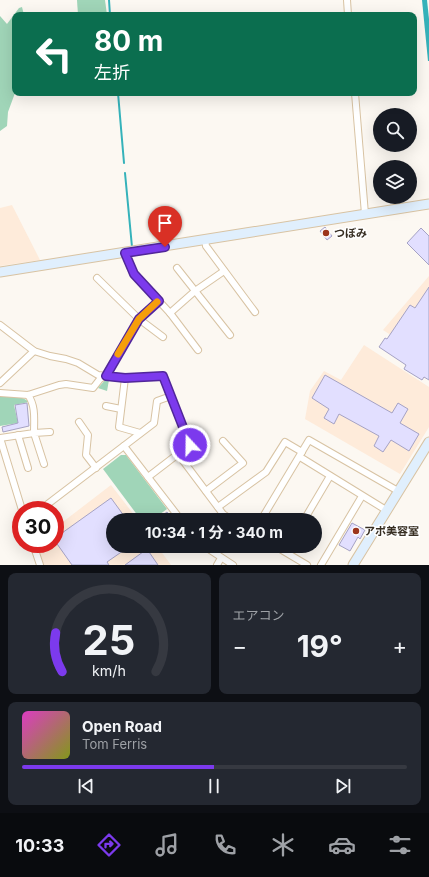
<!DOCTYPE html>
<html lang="ja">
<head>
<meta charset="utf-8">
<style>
	:root { --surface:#171b24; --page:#242831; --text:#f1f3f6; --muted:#9ea1a6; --line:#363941; --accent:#7c3aed }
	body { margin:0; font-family:Inter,"Noto Sans JP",sans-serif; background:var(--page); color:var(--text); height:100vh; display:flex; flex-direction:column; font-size:15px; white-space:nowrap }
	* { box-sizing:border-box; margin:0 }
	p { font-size:13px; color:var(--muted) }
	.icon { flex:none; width:22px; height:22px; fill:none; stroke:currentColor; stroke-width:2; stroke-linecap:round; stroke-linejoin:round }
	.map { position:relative; height:565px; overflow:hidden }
	.drawer { display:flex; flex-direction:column; gap:8px; padding:8px; background:#0d0f14; flex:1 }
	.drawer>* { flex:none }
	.banner { position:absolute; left:12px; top:12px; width:405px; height:84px; border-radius:8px; box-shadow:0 4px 16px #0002; background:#0b6e4f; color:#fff; overflow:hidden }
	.fabs { position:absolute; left:373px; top:108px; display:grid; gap:8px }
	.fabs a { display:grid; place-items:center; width:44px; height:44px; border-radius:50%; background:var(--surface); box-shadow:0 4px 16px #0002; font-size:20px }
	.speed { position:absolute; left:12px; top:501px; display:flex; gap:8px; font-size:20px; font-weight:700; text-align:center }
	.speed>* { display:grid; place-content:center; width:52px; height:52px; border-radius:50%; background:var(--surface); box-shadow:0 4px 16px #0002; line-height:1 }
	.speed .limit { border:6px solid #d22; background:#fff; color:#111 }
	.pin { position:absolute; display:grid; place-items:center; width:34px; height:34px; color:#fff; margin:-41px -17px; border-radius:50% 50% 50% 0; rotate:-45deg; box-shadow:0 0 4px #0007 }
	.pin .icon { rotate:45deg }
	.me { position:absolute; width:44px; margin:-22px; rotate:339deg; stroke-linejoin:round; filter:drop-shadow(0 0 3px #0008) }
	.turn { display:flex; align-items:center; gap:14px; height:84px; padding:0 16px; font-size:18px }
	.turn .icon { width:52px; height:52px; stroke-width:2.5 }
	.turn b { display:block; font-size:28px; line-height:34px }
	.big { font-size:30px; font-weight:700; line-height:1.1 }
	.drawer .card { flex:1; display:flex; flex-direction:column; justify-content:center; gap:6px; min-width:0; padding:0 14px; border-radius:8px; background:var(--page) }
	.drawer .dial { align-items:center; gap:0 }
	.dial svg { height:104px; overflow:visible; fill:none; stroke:var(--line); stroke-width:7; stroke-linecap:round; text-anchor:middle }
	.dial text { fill:var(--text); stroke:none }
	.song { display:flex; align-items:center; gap:12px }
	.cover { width:48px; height:48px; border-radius:6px; background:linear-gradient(135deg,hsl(310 70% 55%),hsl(70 70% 35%)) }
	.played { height:4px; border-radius:2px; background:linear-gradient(90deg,var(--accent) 50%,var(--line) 50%) }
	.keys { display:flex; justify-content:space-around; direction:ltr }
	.heat { display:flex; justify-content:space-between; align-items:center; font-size:22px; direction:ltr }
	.drawer .tiles { flex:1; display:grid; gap:8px; grid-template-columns:1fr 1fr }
	.card:last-child { grid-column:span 2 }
	.trip { position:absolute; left:106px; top:513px; width:216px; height:40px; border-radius:20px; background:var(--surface); box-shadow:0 4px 16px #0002; font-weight:700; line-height:40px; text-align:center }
	.tabs { display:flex; height:64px; justify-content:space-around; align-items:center; background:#090b0e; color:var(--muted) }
	.tabs .icon { width:28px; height:28px }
	.tabs .active { color:var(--accent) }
	.tabs b { font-size:18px; color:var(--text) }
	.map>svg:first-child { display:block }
	.industrial { fill:#feebda }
	.green { fill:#a0d5b8 }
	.water { fill:#35b2ba }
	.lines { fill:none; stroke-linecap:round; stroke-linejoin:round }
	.stream { stroke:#35b2ba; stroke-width:2 }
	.building { fill:#e2dfff; stroke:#a5a2c4 }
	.street-casing { stroke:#d8c3a3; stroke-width:8 }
	.secondary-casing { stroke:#d8c3a3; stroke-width:11 }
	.street { stroke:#fff; stroke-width:6 }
	.secondary { stroke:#e0effd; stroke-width:9 }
	.route-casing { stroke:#51269a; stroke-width:10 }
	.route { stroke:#7c3aed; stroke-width:7 }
	.slow { stroke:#f59e0b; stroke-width:7 }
	.poi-dot { fill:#9c341c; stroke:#fff; stroke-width:1.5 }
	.labels { text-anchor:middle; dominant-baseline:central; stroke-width:3; stroke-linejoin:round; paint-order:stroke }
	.poi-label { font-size:11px; font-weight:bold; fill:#382f23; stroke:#fff; text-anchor:start }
</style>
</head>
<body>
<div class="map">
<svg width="429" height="565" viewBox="0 0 429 565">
	<rect width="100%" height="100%" fill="#fcf8f2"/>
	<!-- industrial -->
	<g class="industrial">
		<polygon points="12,205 40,260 0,266 0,208"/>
		<polygon points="429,276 429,360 383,330"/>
		<polygon points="364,345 429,387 429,427 400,474 305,419 310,391 324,371 341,380"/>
		<polygon points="111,485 138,520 113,520 113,546 157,546 171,565 43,565 37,544 55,544 55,528"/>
	</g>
	<!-- green -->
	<g class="green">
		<polygon points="77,0 105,0 107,15 78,15"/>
		<polygon points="22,7 24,15 15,15 15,93 8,112 7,126 0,131 0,16 7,24 19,8"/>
		<polygon points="106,379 109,380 107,391 98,388"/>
		<path d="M0,396C10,396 21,395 29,402L14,405L18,423L0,426Z"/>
		<polygon points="121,455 126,455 167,509 152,520 141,520 103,469"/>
	</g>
	<!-- water -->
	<polygon class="water" points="422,0 427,0 429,19 429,61 428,61"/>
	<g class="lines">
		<!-- stream -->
		<g class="stream">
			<polyline points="109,0 110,15"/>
			<polyline points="118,93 124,163"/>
			<polyline points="125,173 132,247"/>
		</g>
	</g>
	<!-- building -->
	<g class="building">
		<polygon points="325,227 332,236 327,240 320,231"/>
		<polygon points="421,228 429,236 429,265 407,243"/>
		<polygon points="429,287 429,380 424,377 422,380 404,369 406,365 379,347 385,338 387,339 410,305 415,308"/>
		<polygon points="325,375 392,413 398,403 408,409 400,423 419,434 409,451 391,440 383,452 374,446 379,436 339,414 334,424 324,418 329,409 312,398"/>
		<polygon points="27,403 29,426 3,432 2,427 18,423 15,405"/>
		<polygon points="111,498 127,520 113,520 113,546 130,546 107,562 109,565 72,565 55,541 55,538"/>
		<polygon points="167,512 173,520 156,520"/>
		<polygon points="352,523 365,530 360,539 358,537 350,551 339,545"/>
		<polygon points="147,549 158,565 125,565"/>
	</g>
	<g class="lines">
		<!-- street casing -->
		<g class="street-casing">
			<g id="street">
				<polyline points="347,0 348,15"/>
				<polyline points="355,93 365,214"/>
				<polyline points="205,240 206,246 255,312"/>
				<polyline points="125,253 134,274 170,313 198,350"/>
				<polyline points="177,268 230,335"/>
				<polyline points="97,278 139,319 163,337"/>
				<polyline points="170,313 195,291 224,271"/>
				<polyline points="0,325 34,351 50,356 66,359 78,363 98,375 125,378 163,376 171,396"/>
				<polyline points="125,378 119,427 140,433"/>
				<polyline points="0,383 34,351"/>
				<polyline points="0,393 28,395 59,385 66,384 93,388 100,379 105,376 139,319 159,301"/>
				<polyline points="106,406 121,409"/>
				<polyline points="79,422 88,435 86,455 96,468"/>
				<polyline points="18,435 28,468"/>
				<polyline points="0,438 22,510"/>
				<path d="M0,438L34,433C34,420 36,406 28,395"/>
				<polyline points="124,446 181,520"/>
				<polyline points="300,457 386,510"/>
				<polyline points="44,464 34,433 50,432"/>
				<polyline points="148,477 178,454"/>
				<polyline points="206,491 243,463 223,441"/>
				<polyline points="218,507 266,472 285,442 302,452"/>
				<polyline points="40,510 154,423 157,401 171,396 190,445 178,454 223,514 232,520"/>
				<polyline points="261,520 309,440 398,491"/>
				<polyline points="304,520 330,476"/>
				<polyline points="33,544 40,565"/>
				<polyline points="204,546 233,565"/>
				<polyline points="275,546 307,565"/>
				<polyline points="217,565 221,558"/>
				<polyline points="321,565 362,496"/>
			</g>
		</g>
		<!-- secondary casing -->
		<g class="secondary-casing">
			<g id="secondary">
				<polyline points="0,272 429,204"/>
				<polyline points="353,565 429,442"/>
			</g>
		</g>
		<!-- street -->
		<use href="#street" class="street"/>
		<!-- secondary -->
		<use href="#secondary" class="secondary"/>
	</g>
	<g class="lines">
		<!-- route casing -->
		<g class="route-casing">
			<polyline id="route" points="165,247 125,253 134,274 159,301 139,319 106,376 125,378 163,376 190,445"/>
		</g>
		<!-- route -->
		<use href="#route" class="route"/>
		<!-- slow -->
		<polyline class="slow" points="118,354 139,319 157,302"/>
	</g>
	<!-- markers -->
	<g class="poi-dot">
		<circle cx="326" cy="233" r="4"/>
		<circle cx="356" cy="531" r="4"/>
	</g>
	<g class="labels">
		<!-- poi labels -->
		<g class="poi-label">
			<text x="334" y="233">つぼみ</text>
			<text x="364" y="531">アポ美容室</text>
		</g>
	</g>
</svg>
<div class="fabs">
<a><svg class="icon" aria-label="search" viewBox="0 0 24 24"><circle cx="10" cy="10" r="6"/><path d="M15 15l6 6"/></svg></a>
<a><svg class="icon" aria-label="layers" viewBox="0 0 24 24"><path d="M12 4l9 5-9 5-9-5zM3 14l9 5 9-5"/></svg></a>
</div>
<div class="speed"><div class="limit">30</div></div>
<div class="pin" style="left:165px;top:247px;background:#d93025"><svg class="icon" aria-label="arrive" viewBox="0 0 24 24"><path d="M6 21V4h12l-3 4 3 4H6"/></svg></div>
<svg class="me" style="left:190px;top:445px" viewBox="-20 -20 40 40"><circle r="17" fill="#7c3aed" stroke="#fff" stroke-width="3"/><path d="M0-11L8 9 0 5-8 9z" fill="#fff"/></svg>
<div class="trip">10:34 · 1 分 · 340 m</div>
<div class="banner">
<div class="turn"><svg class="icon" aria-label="left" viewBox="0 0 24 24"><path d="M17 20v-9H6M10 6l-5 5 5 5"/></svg><div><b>80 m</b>左折</div></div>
</div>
</div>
<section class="drawer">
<div class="tiles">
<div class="card dial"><svg viewBox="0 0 100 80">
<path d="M14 69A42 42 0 1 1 86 69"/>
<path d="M14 69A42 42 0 0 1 9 39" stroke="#7c3aed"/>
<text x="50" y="56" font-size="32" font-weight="700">25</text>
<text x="50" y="72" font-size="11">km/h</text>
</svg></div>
<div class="card"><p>エアコン</p>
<div class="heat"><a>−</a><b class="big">19°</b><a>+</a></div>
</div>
<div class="card">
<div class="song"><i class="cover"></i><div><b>Open Road</b><p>Tom Ferris</p></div></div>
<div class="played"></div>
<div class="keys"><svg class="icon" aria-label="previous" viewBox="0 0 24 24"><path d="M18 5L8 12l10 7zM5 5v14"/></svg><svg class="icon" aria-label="pause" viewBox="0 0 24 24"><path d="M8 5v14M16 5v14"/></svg><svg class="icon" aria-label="next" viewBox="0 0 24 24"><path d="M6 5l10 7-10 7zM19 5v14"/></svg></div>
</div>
</div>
</section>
<nav class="tabs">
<b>10:33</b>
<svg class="icon active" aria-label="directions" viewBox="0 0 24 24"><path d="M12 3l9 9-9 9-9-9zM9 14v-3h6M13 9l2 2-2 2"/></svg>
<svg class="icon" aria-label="music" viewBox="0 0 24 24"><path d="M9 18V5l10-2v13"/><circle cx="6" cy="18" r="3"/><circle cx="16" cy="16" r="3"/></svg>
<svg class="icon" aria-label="phone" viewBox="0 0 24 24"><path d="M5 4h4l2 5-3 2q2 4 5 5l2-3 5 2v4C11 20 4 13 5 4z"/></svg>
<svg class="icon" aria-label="climate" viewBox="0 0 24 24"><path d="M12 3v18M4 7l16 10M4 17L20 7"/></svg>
<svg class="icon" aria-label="car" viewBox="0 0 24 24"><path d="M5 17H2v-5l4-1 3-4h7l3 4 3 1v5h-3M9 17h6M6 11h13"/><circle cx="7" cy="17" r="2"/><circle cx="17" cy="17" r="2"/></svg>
<svg class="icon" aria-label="filters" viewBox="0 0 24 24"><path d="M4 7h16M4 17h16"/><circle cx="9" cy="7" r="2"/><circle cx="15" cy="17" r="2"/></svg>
</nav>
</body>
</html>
